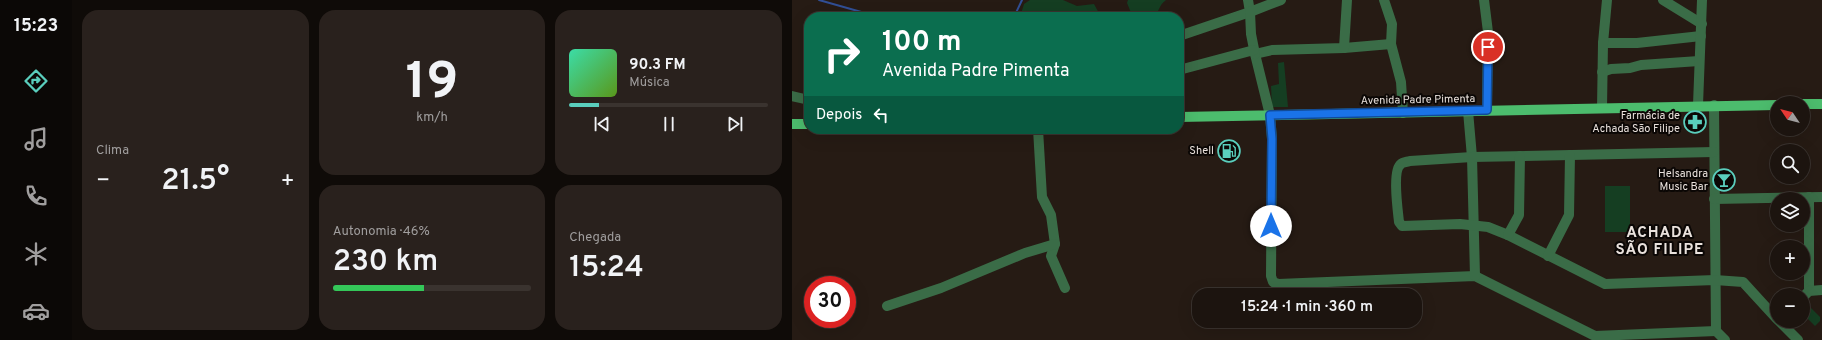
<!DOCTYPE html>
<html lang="pt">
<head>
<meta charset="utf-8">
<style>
	:root { --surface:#1c140f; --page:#29211d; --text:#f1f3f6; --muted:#a09e9e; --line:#3a332f; --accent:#5acebd }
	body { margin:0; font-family:Overpass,sans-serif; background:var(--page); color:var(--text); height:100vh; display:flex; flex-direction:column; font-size:15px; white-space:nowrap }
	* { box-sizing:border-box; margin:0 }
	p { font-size:13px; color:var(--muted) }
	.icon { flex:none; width:22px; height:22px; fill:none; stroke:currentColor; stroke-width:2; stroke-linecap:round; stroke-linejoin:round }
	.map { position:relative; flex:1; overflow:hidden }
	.details { display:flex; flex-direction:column; gap:10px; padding:10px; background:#0f0b08; width:720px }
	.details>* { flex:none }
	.hud { position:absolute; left:12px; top:12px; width:380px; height:122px; border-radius:16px; box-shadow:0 4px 16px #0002,0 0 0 1px var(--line); background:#0b6e4f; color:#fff; overflow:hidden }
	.needle { width:26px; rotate:305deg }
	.controls { position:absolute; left:978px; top:96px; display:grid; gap:8px }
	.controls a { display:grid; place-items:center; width:40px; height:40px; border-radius:50%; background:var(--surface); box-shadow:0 4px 16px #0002,0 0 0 1px var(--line); font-size:20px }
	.speed { position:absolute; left:12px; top:276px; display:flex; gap:8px; font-size:20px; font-weight:700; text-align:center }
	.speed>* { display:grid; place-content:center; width:52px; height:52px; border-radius:50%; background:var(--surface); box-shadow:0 4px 16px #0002,0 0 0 1px var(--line); line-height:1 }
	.speed .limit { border:6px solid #d22; background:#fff; color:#111 }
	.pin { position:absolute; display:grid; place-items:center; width:34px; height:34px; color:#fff; margin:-17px; border:2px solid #fff; border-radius:50%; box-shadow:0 1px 4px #0007 }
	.me { position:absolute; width:44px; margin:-22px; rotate:0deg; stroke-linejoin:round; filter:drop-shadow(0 0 3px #0008) }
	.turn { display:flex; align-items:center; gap:14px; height:84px; padding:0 12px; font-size:18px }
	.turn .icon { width:52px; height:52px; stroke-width:2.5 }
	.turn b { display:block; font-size:28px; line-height:34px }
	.then { display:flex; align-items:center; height:38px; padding:0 12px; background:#0003; gap:8px; font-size:15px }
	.big { font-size:30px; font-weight:600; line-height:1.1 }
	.details .card { flex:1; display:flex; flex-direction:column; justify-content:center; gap:6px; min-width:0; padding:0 14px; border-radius:16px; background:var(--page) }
	.details .dial { align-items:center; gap:0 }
	.dial b { font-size:52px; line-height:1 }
	.song { display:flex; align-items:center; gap:12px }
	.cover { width:48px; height:48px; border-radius:6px; background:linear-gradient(135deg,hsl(160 70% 55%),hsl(90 70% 35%)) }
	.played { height:4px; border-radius:2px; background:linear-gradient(90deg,var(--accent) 15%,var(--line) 15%) }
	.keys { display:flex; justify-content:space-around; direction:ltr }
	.heat { display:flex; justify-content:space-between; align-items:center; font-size:22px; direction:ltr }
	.charge { height:6px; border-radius:3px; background:linear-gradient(90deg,#34c759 46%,var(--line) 0) }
	.details .tiles { flex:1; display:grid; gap:10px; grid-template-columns:repeat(3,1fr) }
	.card:first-child { grid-row:span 2 }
	.trip { position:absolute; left:400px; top:288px; width:230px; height:40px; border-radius:16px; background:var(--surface); box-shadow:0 4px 16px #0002,0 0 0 1px var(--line); font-weight:600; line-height:40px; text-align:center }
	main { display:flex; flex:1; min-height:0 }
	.tabs { display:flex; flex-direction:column; width:72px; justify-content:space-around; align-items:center; background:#0b0806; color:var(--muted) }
	.tabs .icon { width:28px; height:28px }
	.tabs .active { color:var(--accent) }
	.tabs b { font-size:18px; color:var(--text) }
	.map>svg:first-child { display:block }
	.green { fill:#153e22 }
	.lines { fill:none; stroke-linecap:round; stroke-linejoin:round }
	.stream { stroke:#314f95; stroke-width:2 }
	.minor { stroke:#3a6c47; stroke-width:10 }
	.major { stroke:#4cbc6d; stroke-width:10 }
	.route-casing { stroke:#114b97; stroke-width:10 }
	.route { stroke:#1a73e8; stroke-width:7 }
	.labels { text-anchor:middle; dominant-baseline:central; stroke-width:4; stroke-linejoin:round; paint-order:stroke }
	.street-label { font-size:11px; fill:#eae2dd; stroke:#0b0705 }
	.poi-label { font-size:11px; fill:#eae2dd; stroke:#0b0705; text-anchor:end }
	.district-label { font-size:15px; font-weight:bold; letter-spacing:1px; fill:#eae2dd; stroke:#0b0705 }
</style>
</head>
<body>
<main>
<nav class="tabs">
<b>15:23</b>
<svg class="icon active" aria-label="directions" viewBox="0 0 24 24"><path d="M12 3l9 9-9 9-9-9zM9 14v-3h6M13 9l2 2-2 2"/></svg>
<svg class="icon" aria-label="music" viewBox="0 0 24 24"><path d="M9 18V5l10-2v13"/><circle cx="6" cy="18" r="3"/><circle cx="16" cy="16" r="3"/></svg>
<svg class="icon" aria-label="phone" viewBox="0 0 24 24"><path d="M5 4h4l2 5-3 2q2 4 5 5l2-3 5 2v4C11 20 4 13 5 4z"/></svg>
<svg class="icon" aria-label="climate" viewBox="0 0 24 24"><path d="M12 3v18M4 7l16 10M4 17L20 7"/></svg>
<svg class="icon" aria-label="car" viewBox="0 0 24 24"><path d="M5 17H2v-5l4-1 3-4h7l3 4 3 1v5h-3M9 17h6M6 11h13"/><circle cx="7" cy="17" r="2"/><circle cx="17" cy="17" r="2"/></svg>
</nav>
<section class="details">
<div class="tiles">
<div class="card"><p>Clima</p>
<div class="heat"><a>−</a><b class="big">21.5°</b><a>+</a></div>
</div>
<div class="card dial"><b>19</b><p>km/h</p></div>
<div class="card">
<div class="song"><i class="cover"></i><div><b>90.3 FM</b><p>Música</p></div></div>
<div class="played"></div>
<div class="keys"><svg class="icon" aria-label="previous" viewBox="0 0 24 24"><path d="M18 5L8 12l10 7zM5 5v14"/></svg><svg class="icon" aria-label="pause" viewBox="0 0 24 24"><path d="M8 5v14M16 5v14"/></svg><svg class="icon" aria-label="next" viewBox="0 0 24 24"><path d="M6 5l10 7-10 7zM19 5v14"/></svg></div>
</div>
<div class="card"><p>Autonomia · 46%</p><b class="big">230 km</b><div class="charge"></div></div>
<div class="card"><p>Chegada</p><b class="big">15:24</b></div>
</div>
</section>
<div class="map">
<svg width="1030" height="340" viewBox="0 0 1030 340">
	<rect width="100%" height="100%" fill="#261b14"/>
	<!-- green -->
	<g class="green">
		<polygon points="238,0 271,0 285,6 302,4 309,17 228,17 232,4"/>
		<path d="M336,0H374C366,6 368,11 362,17H346L340,15L335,3Z"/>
		<polygon points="492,62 496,107 480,107 479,86 487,84 486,63"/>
		<polygon points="838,186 838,232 813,232 813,186"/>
		<polygon points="1015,304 1028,317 1028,321 1023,326 1011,314 1011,309"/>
	</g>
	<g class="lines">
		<!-- stream -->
		<g class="stream">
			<polyline points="27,0 87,17"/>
			<polyline points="222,17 230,0"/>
		</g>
		<!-- minor -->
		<g class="minor">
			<polyline points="592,0 600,24 599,44 609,82 611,113"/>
			<polyline points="692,0 696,32 695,110"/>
			<polyline points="871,0 910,24"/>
			<polyline points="387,36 458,12 456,0"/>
			<polyline points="811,43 845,43 909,36"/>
			<polyline points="599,44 552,48 480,50 463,54 478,115 480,139 479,276 481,282 486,284 683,276 803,336 924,331"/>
			<polyline points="552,48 555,0"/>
			<polyline points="463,54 459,34 458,12 489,0"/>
			<polyline points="387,70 462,50"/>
			<polyline points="810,72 819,69 838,68 849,65 907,61"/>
			<polyline points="0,96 17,100"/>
			<polyline points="906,105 910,0"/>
			<polyline points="922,105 924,331 933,340"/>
			<polyline points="810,108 811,43 815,0"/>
			<polyline points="676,111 680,157 683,276"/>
			<polyline points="246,129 250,197 259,215 263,244 259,256 273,288"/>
			<path d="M922,152L680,157L618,161C615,162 611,162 609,164C600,170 606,212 607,222L610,226L668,224L696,227L716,235L813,284L923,280L951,282L985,319"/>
			<polyline points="922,199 1030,197"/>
			<polyline points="716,235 727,215 728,156"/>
			<polyline points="756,256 777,215 778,155"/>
			<polyline points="1017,291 1017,197"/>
			<polyline points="1011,297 1017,291 1030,290"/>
			<polyline points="95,306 149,288 233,253 263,244"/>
			<polyline points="987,321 1006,340"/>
		</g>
		<!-- major -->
		<g class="major">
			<polyline points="1011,104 1030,104"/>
			<polyline points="387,117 985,105"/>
			<polyline points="0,124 17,124"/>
		</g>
	</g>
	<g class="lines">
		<!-- route casing -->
		<g class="route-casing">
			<polyline id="route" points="479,226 480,139 478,115 695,110 696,47"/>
		</g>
		<!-- route -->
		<use href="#route" class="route"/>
	</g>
	<!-- icons -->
	<defs>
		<g id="pharmacy-ring" transform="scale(1.15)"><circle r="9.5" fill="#0b0705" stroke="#5acebd" stroke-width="1.5"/><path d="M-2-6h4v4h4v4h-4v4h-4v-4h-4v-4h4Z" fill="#5acebd"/></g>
		<g id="fuel-ring" transform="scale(1.15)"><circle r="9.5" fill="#0b0705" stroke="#5acebd" stroke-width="1.5"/><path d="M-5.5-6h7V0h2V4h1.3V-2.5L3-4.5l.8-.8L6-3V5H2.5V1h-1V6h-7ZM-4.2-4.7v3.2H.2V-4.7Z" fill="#5acebd"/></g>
		<g id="bar-ring" transform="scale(1.15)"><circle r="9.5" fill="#0b0705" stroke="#5acebd" stroke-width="1.5"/><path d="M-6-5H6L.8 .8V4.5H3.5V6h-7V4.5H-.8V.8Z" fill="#5acebd"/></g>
	</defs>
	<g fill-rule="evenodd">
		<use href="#pharmacy-ring" x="903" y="122"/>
		<use href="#fuel-ring" x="437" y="151"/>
		<use href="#bar-ring" x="932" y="180"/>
	</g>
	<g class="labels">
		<!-- street labels -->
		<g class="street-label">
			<text transform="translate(626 100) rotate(-1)">Avenida Padre Pimenta</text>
		</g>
		<!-- poi labels -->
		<g class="poi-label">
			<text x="888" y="116">Farmácia de<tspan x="888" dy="13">Achada São Filipe</tspan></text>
			<text x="422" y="151">Shell</text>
			<text x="916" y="174">Helsandra<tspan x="916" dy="13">Music Bar</tspan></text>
		</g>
		<!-- district labels -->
		<g class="district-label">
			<text x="868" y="233">ACHADA<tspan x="868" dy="17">SÃO FILIPE</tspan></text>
		</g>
	</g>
</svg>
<div class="controls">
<a><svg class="needle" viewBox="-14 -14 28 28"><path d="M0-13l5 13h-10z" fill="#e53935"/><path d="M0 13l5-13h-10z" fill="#a09e9e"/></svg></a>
<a><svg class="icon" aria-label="search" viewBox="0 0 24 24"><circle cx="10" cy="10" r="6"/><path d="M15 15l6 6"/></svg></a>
<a><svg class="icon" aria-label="layers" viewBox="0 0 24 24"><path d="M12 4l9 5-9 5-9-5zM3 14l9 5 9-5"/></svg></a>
<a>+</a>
<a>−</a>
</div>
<div class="speed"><div class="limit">30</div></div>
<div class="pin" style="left:696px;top:47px;background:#d93025"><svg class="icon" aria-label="arrive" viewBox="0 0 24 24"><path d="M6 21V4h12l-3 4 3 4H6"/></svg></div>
<svg class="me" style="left:479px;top:226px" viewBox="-20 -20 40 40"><circle r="19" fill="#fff"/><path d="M0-13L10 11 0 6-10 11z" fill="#1a73e8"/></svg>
<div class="trip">15:24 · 1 min · 360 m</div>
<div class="hud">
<div class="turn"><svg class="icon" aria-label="right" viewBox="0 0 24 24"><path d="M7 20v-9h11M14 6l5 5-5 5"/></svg><div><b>100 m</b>Avenida Padre Pimenta</div></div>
<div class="then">Depois<svg class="icon" aria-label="left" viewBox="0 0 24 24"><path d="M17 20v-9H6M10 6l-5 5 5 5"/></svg></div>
</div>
</div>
</main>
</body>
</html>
